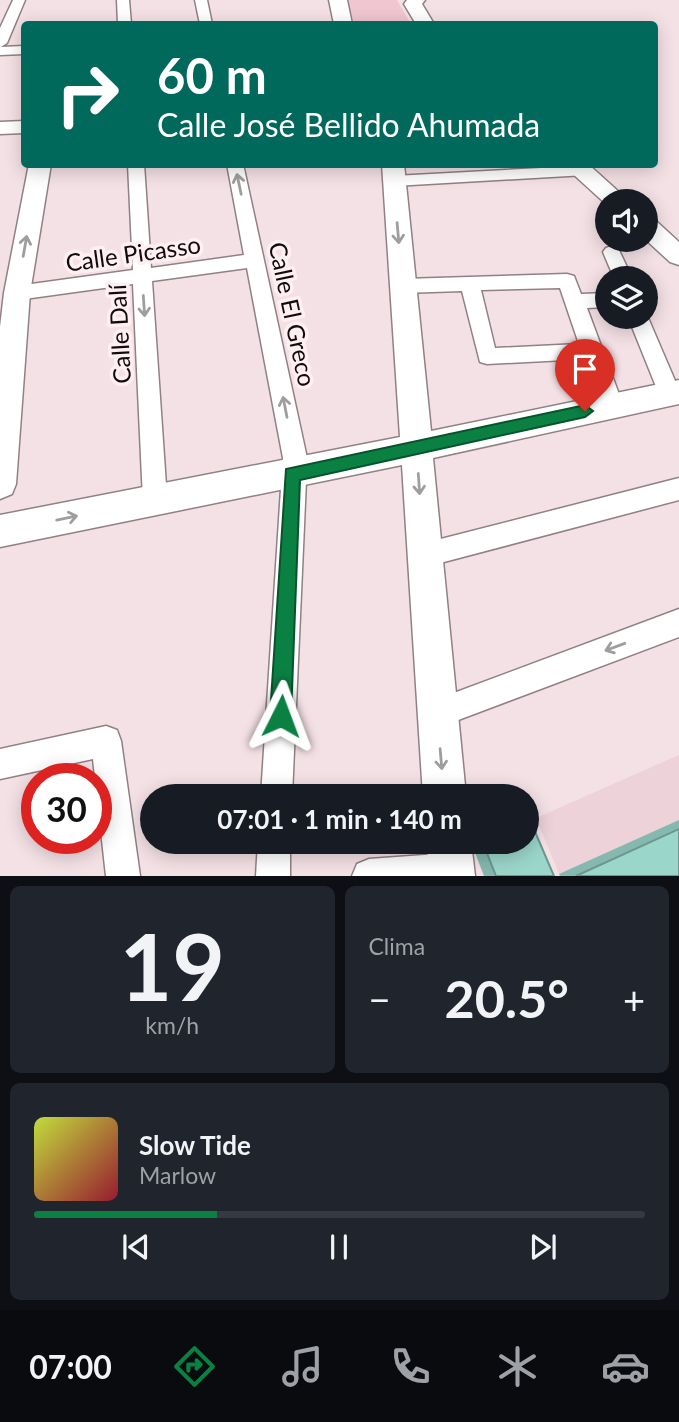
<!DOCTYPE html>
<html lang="es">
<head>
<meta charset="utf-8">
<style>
	:root { --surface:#171b24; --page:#20242c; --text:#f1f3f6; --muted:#9ea1a6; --line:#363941; --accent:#0b8043 }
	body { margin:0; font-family:Lato,sans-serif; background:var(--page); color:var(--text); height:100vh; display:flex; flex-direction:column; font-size:26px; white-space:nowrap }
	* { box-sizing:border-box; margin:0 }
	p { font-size:23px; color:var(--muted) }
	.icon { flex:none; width:38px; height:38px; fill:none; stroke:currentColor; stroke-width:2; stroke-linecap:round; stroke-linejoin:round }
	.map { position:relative; height:876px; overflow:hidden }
	.details { display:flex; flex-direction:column; gap:10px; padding:10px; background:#0d0f14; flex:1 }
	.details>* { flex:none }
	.guide { position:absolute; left:21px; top:21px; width:637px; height:147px; border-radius:7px; box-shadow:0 4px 18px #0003; background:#00695c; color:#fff; overflow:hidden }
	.controls { position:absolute; left:595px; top:189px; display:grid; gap:14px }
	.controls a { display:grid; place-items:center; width:63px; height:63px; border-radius:50%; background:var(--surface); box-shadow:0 4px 18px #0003; font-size:35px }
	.speed { position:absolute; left:21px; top:763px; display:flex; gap:14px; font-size:35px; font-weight:700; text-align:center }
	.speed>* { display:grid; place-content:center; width:91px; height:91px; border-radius:50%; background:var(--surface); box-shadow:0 4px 18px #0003; line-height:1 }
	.speed .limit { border:10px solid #d22; background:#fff; color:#111 }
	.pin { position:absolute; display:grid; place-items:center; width:60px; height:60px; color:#fff; margin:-72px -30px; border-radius:50% 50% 50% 0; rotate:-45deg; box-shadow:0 0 7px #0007 }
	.pin .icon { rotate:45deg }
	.me { position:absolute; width:77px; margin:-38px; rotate:3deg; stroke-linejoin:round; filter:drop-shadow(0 0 5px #0008) }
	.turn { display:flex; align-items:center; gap:24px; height:147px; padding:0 21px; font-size:32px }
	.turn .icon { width:91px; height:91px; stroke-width:2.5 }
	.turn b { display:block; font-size:49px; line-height:60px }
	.big { font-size:52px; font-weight:700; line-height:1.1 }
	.details .card { flex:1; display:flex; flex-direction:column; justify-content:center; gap:10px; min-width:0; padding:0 24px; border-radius:10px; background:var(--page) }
	.details .dial { align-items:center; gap:0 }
	.dial b { font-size:91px; line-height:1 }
	.song { display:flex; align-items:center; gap:21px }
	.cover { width:84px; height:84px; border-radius:10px; background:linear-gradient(135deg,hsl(70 70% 55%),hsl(350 70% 35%)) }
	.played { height:7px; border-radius:4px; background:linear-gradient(90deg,var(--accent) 30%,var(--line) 30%) }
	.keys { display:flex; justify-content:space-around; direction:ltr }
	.heat { display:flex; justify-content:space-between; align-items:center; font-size:38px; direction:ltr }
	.details .tiles { flex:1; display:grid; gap:10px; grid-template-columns:1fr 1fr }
	.card:last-child { grid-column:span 2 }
	.trip { position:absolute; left:140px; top:784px; width:399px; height:70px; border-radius:35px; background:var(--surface); box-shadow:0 4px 18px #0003; font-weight:700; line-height:70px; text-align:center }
	.tabs { display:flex; height:112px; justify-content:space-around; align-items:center; background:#090b0e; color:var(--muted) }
	.tabs .icon { width:49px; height:49px }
	.tabs .selected { color:var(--accent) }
	.tabs b { font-size:32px; color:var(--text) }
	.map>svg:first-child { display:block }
	.built { fill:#edd2d9 }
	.green { fill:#f0c6d0 }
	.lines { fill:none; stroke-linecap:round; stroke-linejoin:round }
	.street-casing { stroke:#918084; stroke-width:3 }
	.secondary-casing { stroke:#918084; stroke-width:3 }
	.street { fill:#fff; fill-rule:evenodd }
	.secondary { fill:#fff; fill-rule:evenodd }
	.wall { fill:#85b8af }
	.building { fill:#9bd6cb; stroke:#6c968e; stroke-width:2 }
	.oneway { stroke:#9f9d9e }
	.route { fill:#0b8043; stroke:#07532c; stroke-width:2 }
	.labels { text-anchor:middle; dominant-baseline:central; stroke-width:7; stroke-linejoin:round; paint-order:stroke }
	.street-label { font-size:24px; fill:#100b0c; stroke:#ffeff3 }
</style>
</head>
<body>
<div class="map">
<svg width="679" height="876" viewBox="0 0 679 876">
	<rect width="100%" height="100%" fill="#f4e1e5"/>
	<!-- built -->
	<polygon class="built" points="679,755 679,876 560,876 536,818"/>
	<!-- green -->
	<polygon class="green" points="347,0 397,0 411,24 354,24"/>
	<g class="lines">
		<!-- street casing -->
		<g class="street-casing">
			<g id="street">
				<polygon points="13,0 25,0 7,43 1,47 24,46 24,54 0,55 0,28"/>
				<polygon points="117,0 129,0 131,24 118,24"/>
				<polygon points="195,0 207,0 212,24 200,24"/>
				<polygon points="128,164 144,164 151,268 244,255 227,164 243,164 307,458 292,796 261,796 283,458 247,268 152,281 167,500 164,508 155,511 146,508 143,500 133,284 17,300 10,298 7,293 10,288 17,286 133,270"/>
				<polygon points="580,166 586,167 588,171 586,175 394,186 386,181 394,176"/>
				<polygon points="612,246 618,248 632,278 614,278 603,252 606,248"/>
				<path d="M567,274L574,276L581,294L607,293V307L587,308L623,405L620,411L612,414L604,411L585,359L487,364L480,362L462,291L403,293L396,291L393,286L396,281L403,279ZM560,288L579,344L495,348L481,290Z"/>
				<polygon points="646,313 679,390 678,400 670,403 662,400 659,394 628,317 646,317"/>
				<polygon points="679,478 679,500 425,567 416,564 412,555 416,546 425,543"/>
				<polygon points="679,609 679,637 437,728 427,723 422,713 427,703"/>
				<polygon points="106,726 117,730 121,741 140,876 106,876 93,759 0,779 0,749"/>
				<polygon points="258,842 290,842 290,876 256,876"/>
				<polygon points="452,853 464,857 468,869 466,876 352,876 357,864 369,859"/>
			</g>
		</g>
		<!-- secondary casing -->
		<g class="secondary-casing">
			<g id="secondary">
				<polygon points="329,0 347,0 352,24 334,24"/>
				<polygon points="407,0 425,0 422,4 434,24 416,24 404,4"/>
				<polygon points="24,121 24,133 0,134 0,122"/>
				<polygon points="29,164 51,164 30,293 16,484 12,494 0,499 0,327 4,293"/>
				<polygon points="382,164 404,164 431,431 679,380 679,404 433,458 466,796 423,796 402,465 0,547 0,515 400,437"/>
				<polygon points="562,164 588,164 629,201 607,201 607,205"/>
				<polygon points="646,218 655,220 679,242 679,265 670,262 646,240"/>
				<polygon points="427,842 471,842 475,876 429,876"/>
			</g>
		</g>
		<!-- street -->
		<use href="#street" class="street"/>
		<!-- secondary -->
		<use href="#secondary" class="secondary"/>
	</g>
	<!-- wall -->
	<g class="wall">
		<polygon points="679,820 679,876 560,876 559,874"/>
		<polygon points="527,827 533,827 554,876 484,876 472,845 480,842 527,842"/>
	</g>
	<!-- building -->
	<g class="building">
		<polygon points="533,827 554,876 496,876 485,848 500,842 527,842 527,830"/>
		<polygon points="679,829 679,876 576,876"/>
	</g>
	<!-- one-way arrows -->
	<defs><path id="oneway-shaft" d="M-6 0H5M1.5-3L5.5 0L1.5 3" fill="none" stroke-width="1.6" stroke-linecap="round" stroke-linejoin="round" transform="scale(1.75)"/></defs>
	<g class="oneway">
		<use href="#oneway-shaft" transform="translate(239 184) rotate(-102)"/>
		<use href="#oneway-shaft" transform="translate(398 233) rotate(85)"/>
		<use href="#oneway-shaft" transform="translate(25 246) rotate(-80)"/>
		<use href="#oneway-shaft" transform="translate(144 306) rotate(86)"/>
		<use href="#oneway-shaft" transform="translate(285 407) rotate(-101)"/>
		<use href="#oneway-shaft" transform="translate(419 484) rotate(86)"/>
		<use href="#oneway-shaft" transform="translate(67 518) rotate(-12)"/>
		<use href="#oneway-shaft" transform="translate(615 647) rotate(160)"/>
		<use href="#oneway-shaft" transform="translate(441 759) rotate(85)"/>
	</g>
	<!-- route -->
	<polygon class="route" points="585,405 593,411 585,417 300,480 291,716 288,723 281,726 273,723 270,716 286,469"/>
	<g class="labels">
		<!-- street labels -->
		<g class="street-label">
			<text transform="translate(133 253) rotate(-8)">Calle Picasso</text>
			<text transform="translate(293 314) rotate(78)">Calle El Greco</text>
			<text transform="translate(119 334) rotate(-93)">Calle Dalí</text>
		</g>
	</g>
</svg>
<div class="controls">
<a><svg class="icon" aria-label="sound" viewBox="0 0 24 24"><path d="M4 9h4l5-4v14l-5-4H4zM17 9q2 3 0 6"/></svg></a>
<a><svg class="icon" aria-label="layers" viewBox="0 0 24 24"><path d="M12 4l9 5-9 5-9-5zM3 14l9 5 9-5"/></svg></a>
</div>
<div class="speed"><div class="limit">30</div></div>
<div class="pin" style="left:585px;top:411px;background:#d93025"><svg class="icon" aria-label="arrive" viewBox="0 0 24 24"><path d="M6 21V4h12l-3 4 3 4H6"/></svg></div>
<svg class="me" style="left:281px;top:716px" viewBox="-20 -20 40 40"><path d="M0-17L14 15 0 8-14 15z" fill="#0b8043" stroke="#fff" stroke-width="4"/></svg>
<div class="trip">07:01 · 1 min · 140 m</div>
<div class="guide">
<div class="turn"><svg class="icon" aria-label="right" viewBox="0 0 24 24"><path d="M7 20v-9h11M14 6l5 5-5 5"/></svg><div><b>60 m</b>Calle José Bellido Ahumada</div></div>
</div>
</div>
<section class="details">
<div class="tiles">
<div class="card dial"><b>19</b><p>km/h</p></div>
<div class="card"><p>Clima</p>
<div class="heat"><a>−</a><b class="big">20.5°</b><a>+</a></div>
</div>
<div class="card">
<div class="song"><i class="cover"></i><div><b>Slow Tide</b><p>Marlow</p></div></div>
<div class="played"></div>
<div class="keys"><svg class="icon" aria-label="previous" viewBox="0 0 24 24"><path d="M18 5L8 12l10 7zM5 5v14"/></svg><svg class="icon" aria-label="pause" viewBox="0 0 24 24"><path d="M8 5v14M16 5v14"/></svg><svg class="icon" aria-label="next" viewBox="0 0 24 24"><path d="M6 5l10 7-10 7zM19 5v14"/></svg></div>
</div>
</div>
</section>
<nav class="tabs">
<b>07:00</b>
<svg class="icon selected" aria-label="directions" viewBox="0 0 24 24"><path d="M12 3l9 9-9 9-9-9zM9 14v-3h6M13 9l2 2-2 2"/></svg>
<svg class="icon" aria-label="music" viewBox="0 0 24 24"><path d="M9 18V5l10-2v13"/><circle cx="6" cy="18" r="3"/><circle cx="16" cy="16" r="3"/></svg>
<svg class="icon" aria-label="phone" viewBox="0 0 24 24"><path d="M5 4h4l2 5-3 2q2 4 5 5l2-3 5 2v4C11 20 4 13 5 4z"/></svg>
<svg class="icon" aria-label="climate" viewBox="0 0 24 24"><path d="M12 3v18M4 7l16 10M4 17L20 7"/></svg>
<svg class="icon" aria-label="car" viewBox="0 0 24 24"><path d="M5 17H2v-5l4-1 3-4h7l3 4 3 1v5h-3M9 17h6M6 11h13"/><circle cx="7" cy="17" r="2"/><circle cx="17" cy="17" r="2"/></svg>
</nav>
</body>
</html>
